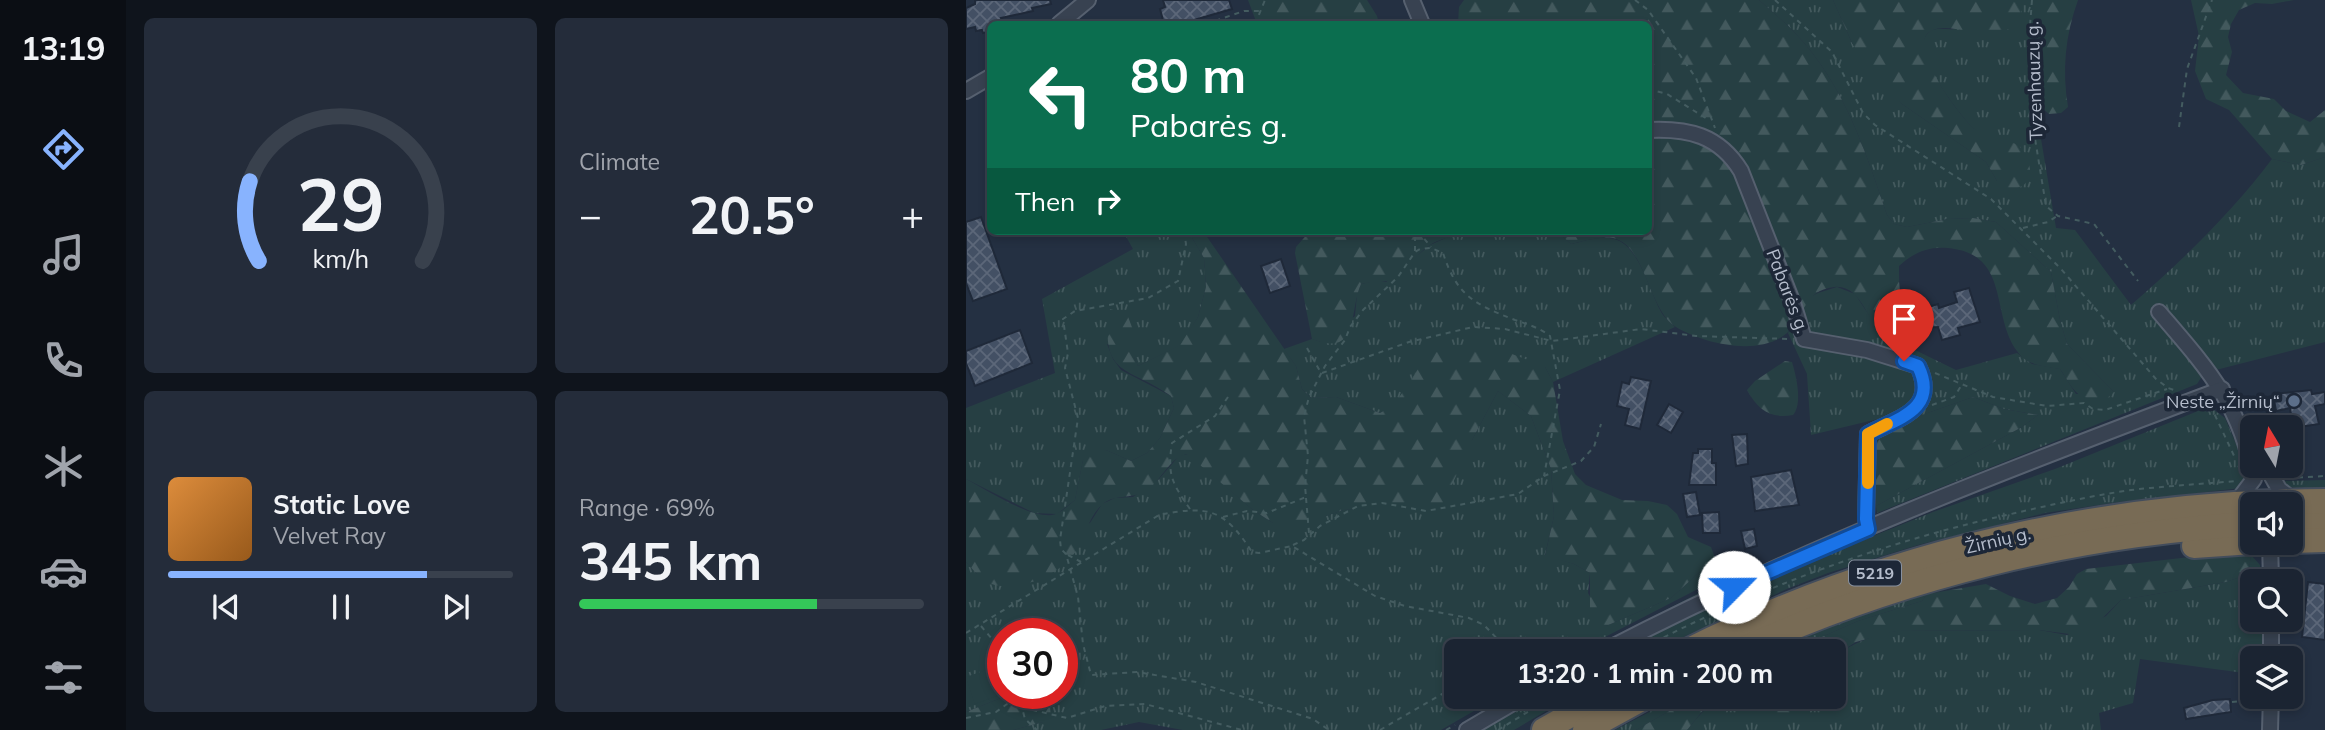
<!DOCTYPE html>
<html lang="en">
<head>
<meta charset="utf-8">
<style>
	:root { --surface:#1b2432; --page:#242c3a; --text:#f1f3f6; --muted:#a0a4ac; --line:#39414d; --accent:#88b3fe }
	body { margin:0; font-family:Mulish,sans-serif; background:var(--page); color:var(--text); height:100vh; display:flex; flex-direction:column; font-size:26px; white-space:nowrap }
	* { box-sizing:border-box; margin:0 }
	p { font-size:23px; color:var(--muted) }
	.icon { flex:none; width:38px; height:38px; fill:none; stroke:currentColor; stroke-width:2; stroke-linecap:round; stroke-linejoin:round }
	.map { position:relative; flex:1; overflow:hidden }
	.details { display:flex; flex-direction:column; gap:18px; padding:18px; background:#0f141c; width:840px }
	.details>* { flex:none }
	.top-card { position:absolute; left:21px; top:21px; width:665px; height:214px; border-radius:10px; box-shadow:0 4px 10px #0003,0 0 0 2px var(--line); background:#0b6e4f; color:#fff; overflow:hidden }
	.needle { width:46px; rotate:350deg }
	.buttons { position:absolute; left:1274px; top:415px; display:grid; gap:14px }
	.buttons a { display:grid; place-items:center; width:63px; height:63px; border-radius:10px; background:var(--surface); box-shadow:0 4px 10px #0003,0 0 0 2px var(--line); font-size:35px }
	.speed { position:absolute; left:21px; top:618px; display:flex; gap:14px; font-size:35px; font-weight:700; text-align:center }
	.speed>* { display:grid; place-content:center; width:91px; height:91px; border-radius:50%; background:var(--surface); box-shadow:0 4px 10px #0003,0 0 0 2px var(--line); line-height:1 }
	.speed .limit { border:10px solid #d22; background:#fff; color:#111 }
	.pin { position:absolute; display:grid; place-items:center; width:60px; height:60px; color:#fff; margin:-72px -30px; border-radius:50% 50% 50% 0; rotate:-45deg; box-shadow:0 0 7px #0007 }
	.pin .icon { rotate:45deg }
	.me { position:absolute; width:77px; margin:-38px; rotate:67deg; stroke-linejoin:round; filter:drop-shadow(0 0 5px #0008) }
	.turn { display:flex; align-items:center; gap:24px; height:147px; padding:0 28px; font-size:32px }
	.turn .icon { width:91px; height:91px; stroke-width:2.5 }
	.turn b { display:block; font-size:49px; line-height:60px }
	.then { display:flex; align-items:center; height:66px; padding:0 28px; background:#0003; gap:14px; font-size:26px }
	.big { font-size:52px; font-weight:700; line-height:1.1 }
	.details .widget { flex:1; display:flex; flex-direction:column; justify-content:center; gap:10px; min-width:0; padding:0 24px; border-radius:10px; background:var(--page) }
	.details .dial { align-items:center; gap:0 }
	.dial svg { height:182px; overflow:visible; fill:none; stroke:var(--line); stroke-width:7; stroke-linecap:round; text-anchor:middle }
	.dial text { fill:var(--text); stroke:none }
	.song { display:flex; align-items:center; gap:21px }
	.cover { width:84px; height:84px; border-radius:10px; background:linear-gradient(135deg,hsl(30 70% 55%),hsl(30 70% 35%)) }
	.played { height:7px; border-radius:4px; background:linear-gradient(90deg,var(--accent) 75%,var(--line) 75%) }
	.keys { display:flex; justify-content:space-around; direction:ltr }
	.heat { display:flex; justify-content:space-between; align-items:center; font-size:38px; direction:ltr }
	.charge { height:10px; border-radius:5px; background:linear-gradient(90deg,#34c759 69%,var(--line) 0) }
	.details .tiles { flex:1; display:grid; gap:18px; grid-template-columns:repeat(2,1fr) }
	.trip { position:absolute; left:478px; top:639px; width:402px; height:70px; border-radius:10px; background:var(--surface); box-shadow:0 4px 10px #0003,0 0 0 2px var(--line); font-weight:700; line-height:70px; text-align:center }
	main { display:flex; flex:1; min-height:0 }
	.menu { display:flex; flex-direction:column; width:126px; justify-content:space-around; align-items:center; background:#0b0e14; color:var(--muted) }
	.menu .icon { width:49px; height:49px }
	.menu .selected { color:var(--accent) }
	.menu b { font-size:32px; color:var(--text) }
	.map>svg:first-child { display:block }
	.grass { fill:url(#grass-tufts); fill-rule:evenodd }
	.forest { fill:url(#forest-firs) }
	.pitch { fill:#263f43 }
	.building { fill:url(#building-cross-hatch); stroke:#1f2939; stroke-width:2 }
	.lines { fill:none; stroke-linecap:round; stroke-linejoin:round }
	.street-casing { stroke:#56606f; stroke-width:18 }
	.highway-casing { stroke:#434d5c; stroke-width:28 }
	.path { stroke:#445c60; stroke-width:2; stroke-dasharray:5 5; stroke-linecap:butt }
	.street { stroke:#384251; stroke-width:14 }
	.highway { stroke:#786b55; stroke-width:24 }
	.route-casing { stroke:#114b97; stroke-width:18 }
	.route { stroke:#1a73e8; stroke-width:12 }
	.slow { stroke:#f59e0b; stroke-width:12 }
	.service-dot { fill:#5c6f8a; stroke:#1d2737; stroke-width:2.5 }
	.labels { text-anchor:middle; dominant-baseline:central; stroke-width:7; stroke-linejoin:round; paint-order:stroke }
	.shield { fill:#1d2737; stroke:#87909f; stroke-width:2 }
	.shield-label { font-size:16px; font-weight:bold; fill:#b5bdcc }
	.street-label { font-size:18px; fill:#b5bdcc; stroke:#1d2737 }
	.poi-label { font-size:18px; fill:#b5bdcc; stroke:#1d2737; text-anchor:end }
</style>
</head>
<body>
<main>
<nav class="menu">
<b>13:19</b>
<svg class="icon selected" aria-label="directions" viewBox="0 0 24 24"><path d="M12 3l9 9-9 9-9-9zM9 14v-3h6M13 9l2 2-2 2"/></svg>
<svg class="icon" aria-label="music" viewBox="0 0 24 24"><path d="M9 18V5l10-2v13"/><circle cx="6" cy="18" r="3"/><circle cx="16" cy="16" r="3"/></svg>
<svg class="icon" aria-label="phone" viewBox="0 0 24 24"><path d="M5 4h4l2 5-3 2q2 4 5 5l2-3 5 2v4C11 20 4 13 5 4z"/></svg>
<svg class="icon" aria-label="climate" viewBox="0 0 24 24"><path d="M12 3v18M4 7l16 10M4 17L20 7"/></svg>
<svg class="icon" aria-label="car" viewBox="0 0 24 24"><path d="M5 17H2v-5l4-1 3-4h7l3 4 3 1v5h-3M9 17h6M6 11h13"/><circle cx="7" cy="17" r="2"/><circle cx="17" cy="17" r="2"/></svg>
<svg class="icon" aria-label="filters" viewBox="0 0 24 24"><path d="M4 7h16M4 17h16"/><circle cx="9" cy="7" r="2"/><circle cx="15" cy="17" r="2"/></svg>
</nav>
<section class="details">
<div class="tiles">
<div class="widget dial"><svg viewBox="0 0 100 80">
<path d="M14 69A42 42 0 1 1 86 69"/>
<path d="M14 69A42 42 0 0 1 10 34" stroke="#88b3fe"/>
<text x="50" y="56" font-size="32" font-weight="700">29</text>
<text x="50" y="72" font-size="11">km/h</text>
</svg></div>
<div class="widget"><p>Climate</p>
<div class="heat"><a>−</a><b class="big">20.5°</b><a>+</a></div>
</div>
<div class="widget">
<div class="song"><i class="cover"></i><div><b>Static Love</b><p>Velvet Ray</p></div></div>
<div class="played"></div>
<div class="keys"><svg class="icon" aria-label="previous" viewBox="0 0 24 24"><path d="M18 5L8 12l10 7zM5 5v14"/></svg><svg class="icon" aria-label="pause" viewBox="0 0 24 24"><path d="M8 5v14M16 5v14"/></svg><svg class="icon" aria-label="next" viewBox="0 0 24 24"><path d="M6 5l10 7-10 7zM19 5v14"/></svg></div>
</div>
<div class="widget"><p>Range · 69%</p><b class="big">345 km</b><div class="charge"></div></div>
</div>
</section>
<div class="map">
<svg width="1359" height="730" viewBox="0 0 1359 730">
	<defs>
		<pattern id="grass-tufts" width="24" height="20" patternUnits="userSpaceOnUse" patternTransform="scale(1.75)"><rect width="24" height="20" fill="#263f43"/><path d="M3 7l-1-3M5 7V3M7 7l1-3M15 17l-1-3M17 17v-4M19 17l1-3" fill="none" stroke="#43595d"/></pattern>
		<pattern id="forest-firs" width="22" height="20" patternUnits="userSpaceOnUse" patternTransform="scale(1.75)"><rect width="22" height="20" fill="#263f43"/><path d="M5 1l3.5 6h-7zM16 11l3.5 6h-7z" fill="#43595d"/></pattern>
		<pattern id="building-cross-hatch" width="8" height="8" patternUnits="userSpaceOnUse" patternTransform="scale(1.75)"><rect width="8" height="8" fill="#435064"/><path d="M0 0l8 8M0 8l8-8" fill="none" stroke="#5c6779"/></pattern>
	</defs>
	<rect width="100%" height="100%" fill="#243042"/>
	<!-- grass -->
	<g class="grass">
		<path d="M793,0H867L886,43L936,104L1020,162L1031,181L1044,142C1030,139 1016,137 1005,126C992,112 943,50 962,33C970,26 978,30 988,29C1008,28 1036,16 1055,10V0H1072L1074,133L1090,228L1109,230L1165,305C1213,264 1269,209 1306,159L1335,165L1359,157V342L1238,373L1231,384L911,513L910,506L1056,427L1072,415L1038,409L1007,397L919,428L916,418L845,435L841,374L822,333L844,297L852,293L871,287L889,294L918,338L934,348L947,349L990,370L1051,353L1066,364L1094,369L1110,394L1148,392L1101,344L1094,320L1085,272L1030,222L1007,218L982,219L941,227L928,224L921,215C899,150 878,84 829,33C818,21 805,11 793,0Z"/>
		<polygon points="157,231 222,231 238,258 240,287 232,317 215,345 172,366 168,357 141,344 147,359 155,370 205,396 208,408 194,438 181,453 165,461 140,450 117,460 109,500 91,514 68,513 0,479 0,408 89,373 76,299 167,249"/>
		<path d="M518,231H590L605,244C618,241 635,235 648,239C674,245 684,295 697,315C700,319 705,323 709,327L587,382L579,367L427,407L414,413L370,397L345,398L336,389L330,366L318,349L346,339L355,342L389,316L391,294L395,284L409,281L420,282L464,245L482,237Z"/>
		<path d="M532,391L565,416L585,469L588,516L579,555L608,564L624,573L622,593L640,626L705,598L749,558L755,577L612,651H490V696L532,697L475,730H217L173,722L135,730H47L77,722L45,694L0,712V562L11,574L124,523L136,504L149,498L167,497L192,480L213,456L222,454L287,510L307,523L360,516L377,510L423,506L506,440ZM37,634H96V693H37Z"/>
		<polygon points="1223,391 913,516 913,515 950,499"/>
		<polygon points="1237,409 1239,409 1240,412 1248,410 1259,418 1279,465 1281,476 1275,488 1153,502 1079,513 952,545 862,573 823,588 687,651 656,651 775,592 905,537 967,512 1089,469"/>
		<path d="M1359,480V489C1344,489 1328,493 1316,481Z"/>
		<polygon points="893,523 892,526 725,598 621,651 748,585"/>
		<path d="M1285,555L1294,565V581H1286V620H1296L1297,658H1286V674L1174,659L1167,703L1133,713L1135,730H721C734,715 743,701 763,697L831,717L833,697L868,696V656C888,643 906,635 930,631L1073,630L1101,635L1140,616L1155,600L1260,582L1277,576L1283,569Z"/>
		<polygon points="961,594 956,601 892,621 824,651 807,651 876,622"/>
		<polygon points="577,696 604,697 548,730 517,730"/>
		<polygon points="712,697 728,697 670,730 649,730"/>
	</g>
	<!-- forest -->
	<g class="forest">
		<polygon points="282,0 401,0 411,16 413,24 291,24"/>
		<path d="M498,0H793C805,11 818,21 829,33C878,84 899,150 921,215L928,224L941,227L982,219L1007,218L1030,222L1085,272L1094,320L1101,344L1148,392L1138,401C1109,398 1109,392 1094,369C1079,366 1061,366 1051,351C1024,314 1045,254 982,248C962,246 947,253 933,266C933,279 933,293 937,306C942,322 951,330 947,349C937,348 926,346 918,338C902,324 896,284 868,287C836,291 840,316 821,333C794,357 738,344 710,327C682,310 680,245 647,238C634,236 618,241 605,244L590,231H682V24H492L493,7Z"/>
		<path d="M867,0H1055L1056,10L1051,25C1041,31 1032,33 1020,34C1003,34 977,21 962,33C944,49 995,119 1009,129C1024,139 1043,138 1054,147C1062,154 1064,167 1065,177L1057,186L1045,190L1031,181L1020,162L936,104L905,74L886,43Z"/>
		<path d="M1072,0H1112C1099,36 1096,70 1102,107L1095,113L1083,114L1074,106L1071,38Z"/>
		<polygon points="1225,0 1328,0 1306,4 1289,3 1273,10 1265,24 1262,37 1266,52 1260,75 1277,93 1308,99 1320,111 1344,122 1359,110 1359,157 1335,165 1306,159 1263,110 1240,99 1229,71 1233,36"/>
		<path d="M222,231H237L330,366L336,389L345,398L370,397L414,413C432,404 439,388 450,372C482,324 537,350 579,367L587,382L597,441L609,474L620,485L656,500L682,501L701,505L711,514L722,537L745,547L749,558L705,598L640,626L624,617V573L608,564L579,556L588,516L585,469L565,416L532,391L506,440L478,503L377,510L335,525L307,523L287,510L221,454C202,458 195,483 178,492C165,499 148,494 137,504C123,515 119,537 110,551C95,574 57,591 29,585C18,583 8,571 0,562V479C21,490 63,518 86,515C94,514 103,505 109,500L117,460L124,452L140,450L165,461L181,453L194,438L208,408L205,396C162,366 133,377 144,309L161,314L173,346L168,357L172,366L214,345L232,317L240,287L238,258Z"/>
		<path d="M344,231H518C500,237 481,234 464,245C451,253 444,267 433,276C422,284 408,281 395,284C383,309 394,359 346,339L329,253L330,247Z"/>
		<path d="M819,361L826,362C830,376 837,403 827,415C804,419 792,410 781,390L789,381Z"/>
		<polygon points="1007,397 1038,409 1072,415 1056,427 910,506 910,443 919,428"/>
		<polygon points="1276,551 1285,555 1283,569 1277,576 1260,582 1155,600 1126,628 1111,635 1073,630 930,631 890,642 868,656 868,651 824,651 892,621 956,601 961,594 1020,584 1044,596 1069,604 1091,598 1103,587 1111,574 1120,569"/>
		<polygon points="45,694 84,705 85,720 47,730 0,730 0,712"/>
		<polygon points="728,697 833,697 832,717 801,719 763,698 752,700 739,708 721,730 670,730"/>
	</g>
	<!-- pitch -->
	<polygon class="pitch" points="37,664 37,693 39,693 9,704 0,677"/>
	<!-- building -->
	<g class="building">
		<polygon points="9,0 84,0 85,4 66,8 67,11 35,18 37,23 24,24 24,31 17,33 16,30 10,31 9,27 0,29 0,8 9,4"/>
		<polygon points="197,0 263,0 266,9 228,20 229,24 198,24 194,9 199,7"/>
		<polygon points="15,217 41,289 7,301 0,283 0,222"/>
		<polygon points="315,259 324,286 304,293 295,266"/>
		<polygon points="1003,288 1014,322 992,328 994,335 976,340 972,327 958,328 953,310 972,304 973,308 991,302 988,292"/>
		<polygon points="54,330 66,363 9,386 0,363 0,351"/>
		<polygon points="665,377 685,381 674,429 659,425 663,409 651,406 656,382 663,384"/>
		<polygon points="1345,390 1346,394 1359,392 1359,404 1349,406 1353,424 1327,428 1324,408 1310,411 1307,394"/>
		<polygon points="703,404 717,412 705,433 691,425"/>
		<polygon points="781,434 782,464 770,466 766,435"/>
		<polygon points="732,449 746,449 746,463 750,463 750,485 723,485 727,453 732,453"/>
		<polygon points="825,470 833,505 789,511 785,477"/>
		<polygon points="730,492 734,515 721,517 717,494"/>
		<polygon points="753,512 754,533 737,533 736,513"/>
		<polygon points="788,529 791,546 779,549 775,531"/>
		<polygon points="1342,582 1359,584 1359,640 1336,637"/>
		<polygon points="1264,699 1265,712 1220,719 1218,708 1247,700"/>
	</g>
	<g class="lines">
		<!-- street casing -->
		<g class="street-casing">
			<g id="street">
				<polyline points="446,0 456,24"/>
				<polyline points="93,24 122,0"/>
				<polyline points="0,91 24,77"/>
				<path d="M682,130C722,128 753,135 775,171L828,306L838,339L901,350L952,366C973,409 933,418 902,434L900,519L902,529"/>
				<path d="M1193,312C1240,367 1275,404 1288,479L1269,504"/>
				<polyline points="1300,466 1313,489 1327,500"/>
				<polyline points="1304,542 1305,581"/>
				<polyline points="1305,620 1305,658"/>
				<path d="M638,651C836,548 1047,467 1256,389"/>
				<polyline points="501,730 559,696"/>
				<polyline points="1304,730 1305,696"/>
			</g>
		</g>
		<!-- highway casing -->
		<g class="highway-casing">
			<g id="highway">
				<polyline points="1325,523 1359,523"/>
				<polyline points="1325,541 1359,540"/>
				<polyline points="1228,546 1286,542"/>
				<path d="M721,651C920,552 1138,502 1359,501"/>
				<path d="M773,651C934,577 1109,534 1286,524"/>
				<polyline points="578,730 638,696"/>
				<polyline points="619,730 681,696"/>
			</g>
		</g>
		<!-- path -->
		<g class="path">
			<polyline points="669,0 682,10 730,78 749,128"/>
			<polyline points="809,0 866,52 897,113 909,125 1025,199 1095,269 1190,379 1202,388 1211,391"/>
			<polyline points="1066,0 1064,26 1066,120 1080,206 1092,216 1128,224 1172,281"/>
			<polyline points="240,24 278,11 294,11"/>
			<polyline points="295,24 292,17 299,0"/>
			<polyline points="682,89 701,94 743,120"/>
			<polyline points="1213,127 1221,69 1246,0"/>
			<polyline points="1057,228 1082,222 1091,216"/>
			<polyline points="218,231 220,244 212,281 182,298 109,311 97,319 102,353 99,368 112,418 94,540 95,549 100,554 112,597 117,644 125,675 171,672 230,682 347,719 363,730"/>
			<polyline points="452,231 465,247"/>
			<polyline points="449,251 449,231"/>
			<polyline points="341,348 355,373"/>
			<polyline points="356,373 443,342 507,327 539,329 586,341 675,329 730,336 823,339"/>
			<polyline points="969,373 1027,397 1081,406 1118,403 1127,409 1139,410 1201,389"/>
			<polyline points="966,405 988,397 995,386"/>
			<polyline points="1242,408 1247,411 1270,460"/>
			<polyline points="1322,478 1359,476"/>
			<polyline points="340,498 343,533"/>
			<path d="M224,509C206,483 201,475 206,443L249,416L262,397"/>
			<path d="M257,517L281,511L301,513L340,497L339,486L342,456L338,416L343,397L359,366L379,340L384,327L397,310L432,277L449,252L454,249L465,248L477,253C491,296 508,304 549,320C561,324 574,328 584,336L594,390L578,476"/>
			<polyline points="327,545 338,540 354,526 392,506 416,503 460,511 552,494 578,476 615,461 628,447 635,424"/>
			<polyline points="102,555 115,562"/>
			<polyline points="15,626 37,652"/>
			<path d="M0,633L193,515C243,505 258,509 286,552L293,553L326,546L409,596L439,606L503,618L518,625L538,646V651"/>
			<polyline points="619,651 626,647"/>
			<path d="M671,651C789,589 914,543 1045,514C1084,505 1124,496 1165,490C1200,486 1235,484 1271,481"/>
			<polyline points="52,693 59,719 71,730"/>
			<polyline points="1266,702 1293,699"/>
			<polyline points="0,718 30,712 41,704 101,718 139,706 179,704 276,730"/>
			<polyline points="414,730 490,686"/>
			<polyline points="480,730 489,725"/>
			<polyline points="532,730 588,696"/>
		</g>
		<!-- street -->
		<use href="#street" class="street"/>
		<!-- highway -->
		<use href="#highway" class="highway"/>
	</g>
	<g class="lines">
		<!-- route casing -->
		<g class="route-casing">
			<path id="route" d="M768,587L902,529L900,519L902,434C933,418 973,409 952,366L938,361"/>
		</g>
		<!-- route -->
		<use href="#route" class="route"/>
		<!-- slow -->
		<polyline class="slow" points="902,483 902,434 921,424"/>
	</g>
	<!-- markers -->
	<circle class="service-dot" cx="1328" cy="401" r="7"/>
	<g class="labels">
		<!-- shield labels -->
		<rect class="shield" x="883" y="560.5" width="52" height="25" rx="5"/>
		<g class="shield-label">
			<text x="909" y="573">5219</text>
		</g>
		<!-- street labels -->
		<g class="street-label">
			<text transform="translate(1068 81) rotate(-92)">Tyzenhauzų g.</text>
			<text transform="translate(822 291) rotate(69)">Pabarės g.</text>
			<text transform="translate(1032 540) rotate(-13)">Žirnių g.</text>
		</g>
		<!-- poi labels -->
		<g class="poi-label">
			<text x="1314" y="401">Neste „Žirnių“</text>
		</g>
	</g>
</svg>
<div class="buttons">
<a><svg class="needle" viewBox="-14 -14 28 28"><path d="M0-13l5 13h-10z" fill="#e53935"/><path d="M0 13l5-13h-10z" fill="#a0a4ac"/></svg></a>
<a><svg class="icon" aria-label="sound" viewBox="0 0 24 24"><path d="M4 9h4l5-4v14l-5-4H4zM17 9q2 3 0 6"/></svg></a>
<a><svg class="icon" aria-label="search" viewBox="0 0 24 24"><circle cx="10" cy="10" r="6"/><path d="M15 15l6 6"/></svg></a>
<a><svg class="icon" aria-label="layers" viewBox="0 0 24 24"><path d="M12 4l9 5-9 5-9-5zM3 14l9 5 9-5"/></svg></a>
</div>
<div class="speed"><div class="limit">30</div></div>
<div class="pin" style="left:938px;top:361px;background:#d93025"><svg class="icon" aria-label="arrive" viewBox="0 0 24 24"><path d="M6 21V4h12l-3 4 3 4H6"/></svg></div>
<svg class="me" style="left:768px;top:587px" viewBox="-20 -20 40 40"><circle r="19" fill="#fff"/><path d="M0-13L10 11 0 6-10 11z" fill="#1a73e8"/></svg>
<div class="trip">13:20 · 1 min · 200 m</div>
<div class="top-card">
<div class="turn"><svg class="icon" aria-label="left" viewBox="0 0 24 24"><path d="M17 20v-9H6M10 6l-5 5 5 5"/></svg><div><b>80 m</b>Pabarės g.</div></div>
<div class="then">Then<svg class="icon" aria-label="right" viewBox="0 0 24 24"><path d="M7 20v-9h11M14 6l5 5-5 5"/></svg></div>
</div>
</div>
</main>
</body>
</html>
